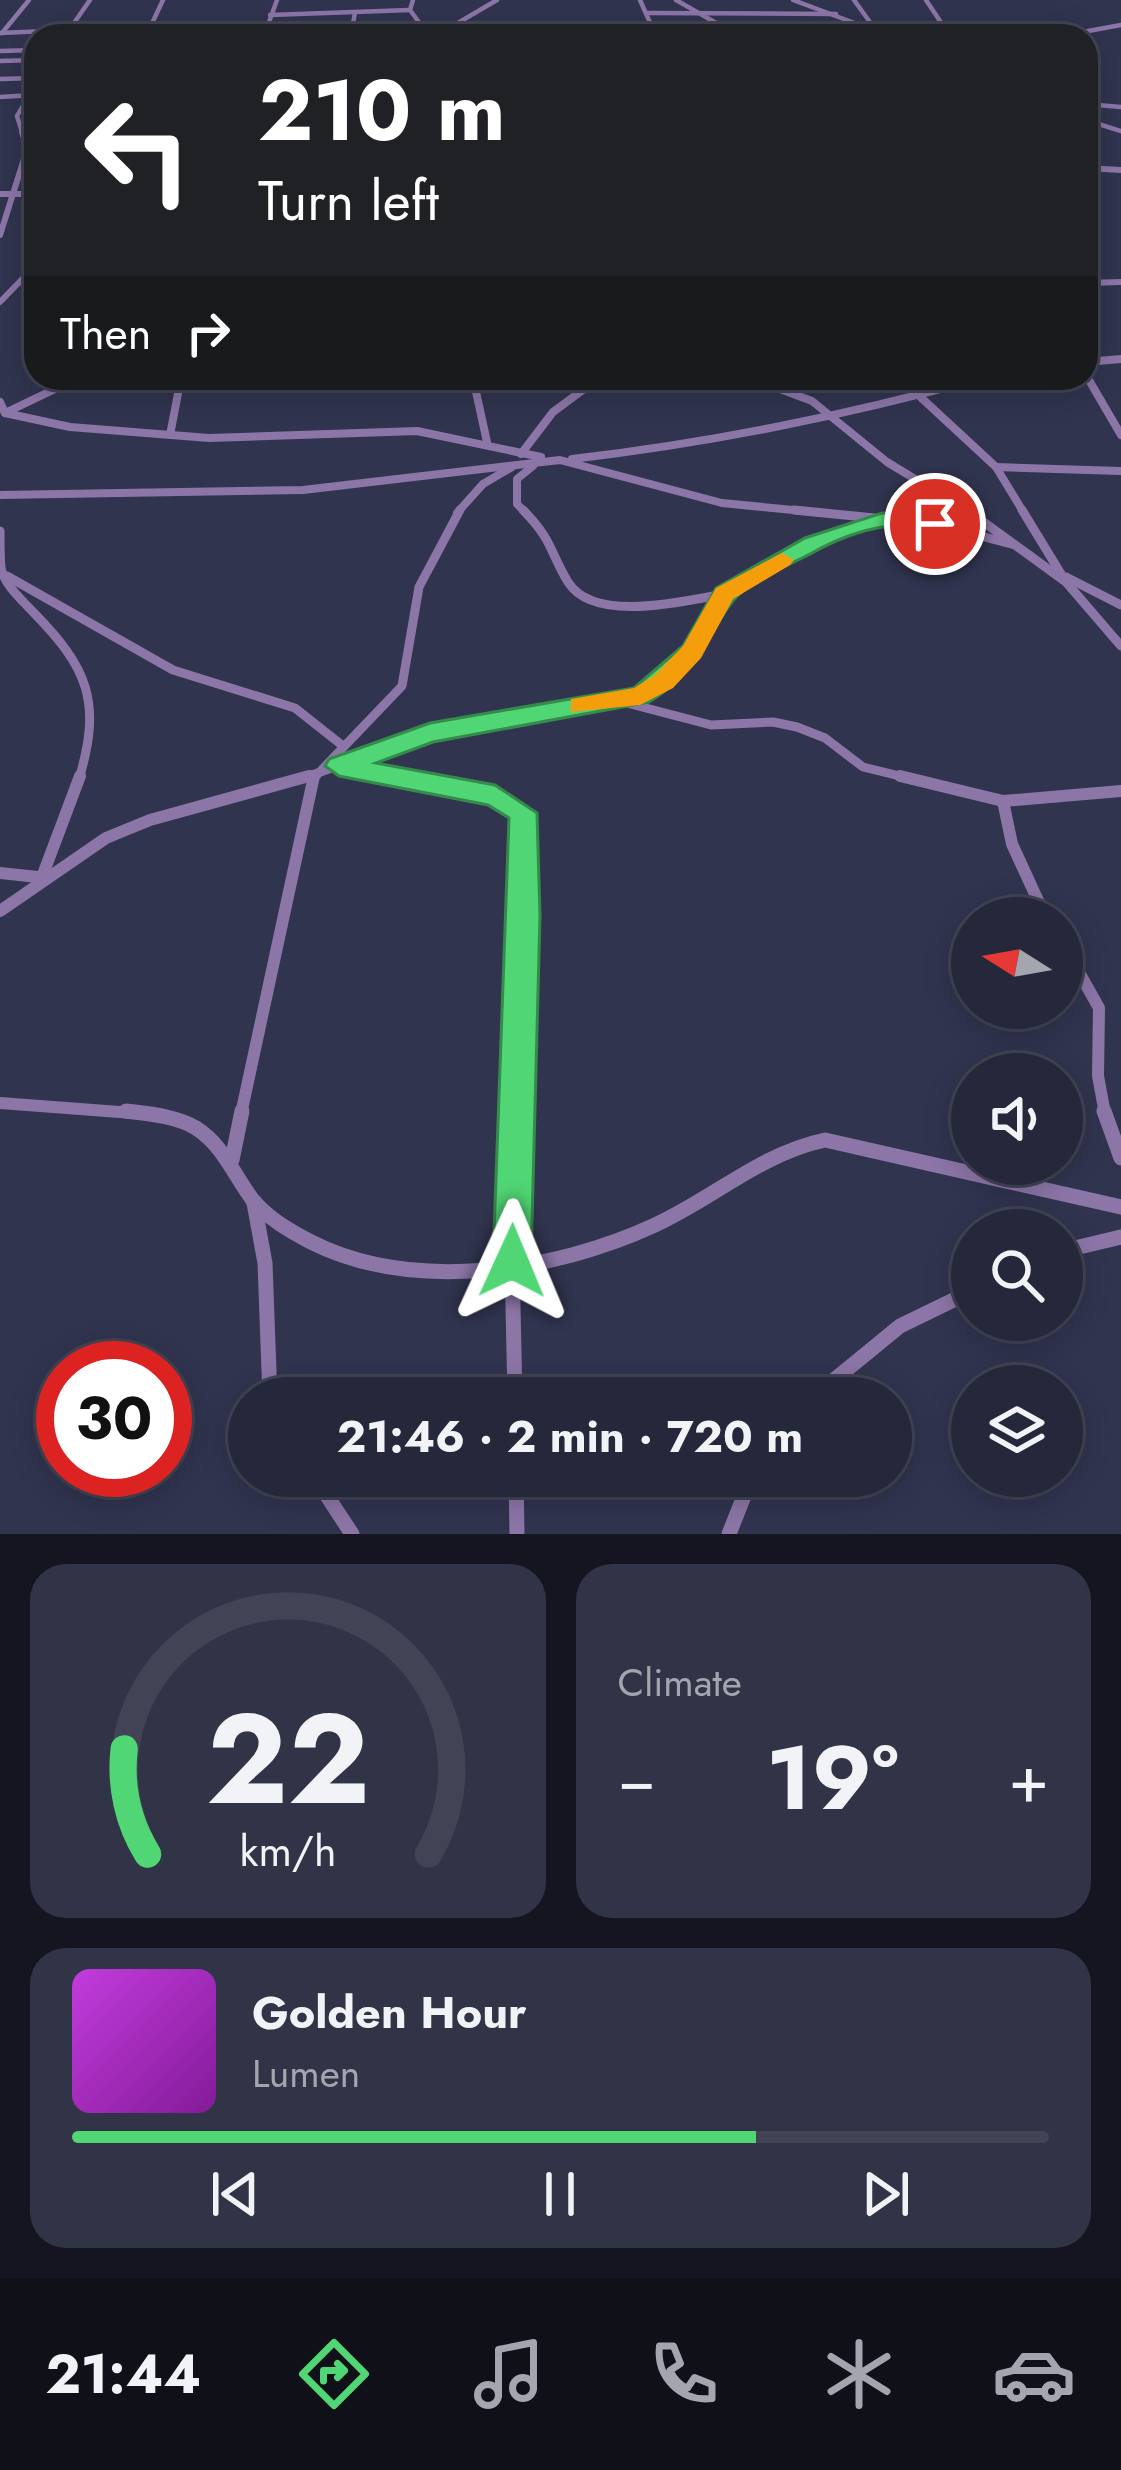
<!DOCTYPE html>
<html lang="en">
<head>
<meta charset="utf-8">
<style>
	:root { --surface:#25273b; --page:#313346; --text:#f1f3f6; --muted:#a3a5af; --line:#424455; --accent:#50d674 }
	body { margin:0; font-family:Jost,sans-serif; background:var(--page); color:var(--text); height:100vh; display:flex; flex-direction:column; font-size:45px; white-space:nowrap }
	* { box-sizing:border-box; margin:0 }
	p { font-size:39px; color:var(--muted) }
	.icon { flex:none; width:66px; height:66px; fill:none; stroke:currentColor; stroke-width:2; stroke-linecap:round; stroke-linejoin:round }
	.map { position:relative; height:1534px; overflow:hidden }
	.sheet { display:flex; flex-direction:column; gap:30px; padding:30px; background:#141520; flex:1 }
	.sheet>* { flex:none }
	.hud { position:absolute; left:24px; top:24px; width:1074px; height:366px; border-radius:36px; box-shadow:0 6px 30px #0003,0 0 0 3px var(--line); background:#202124; color:#fff; overflow:hidden }
	.needle { width:78px; rotate:281deg }
	.controls { position:absolute; left:951px; top:897px; display:grid; gap:24px }
	.controls a { display:grid; place-items:center; width:132px; height:132px; border-radius:50%; background:var(--surface); box-shadow:0 6px 30px #0003,0 0 0 3px var(--line); font-size:60px }
	.speed { position:absolute; left:36px; top:1341px; display:flex; gap:24px; font-size:60px; font-weight:700; text-align:center }
	.speed>* { display:grid; place-content:center; width:156px; height:156px; border-radius:50%; background:var(--surface); box-shadow:0 6px 30px #0003,0 0 0 3px var(--line); line-height:1 }
	.speed .limit { border:18px solid #d22; background:#fff; color:#111 }
	.pin { position:absolute; display:grid; place-items:center; width:102px; height:102px; color:#fff; margin:-51px; border:6px solid #fff; border-radius:50%; box-shadow:0 3px 12px #0007 }
	.me { position:absolute; width:132px; margin:-66px; rotate:1deg; stroke-linejoin:round; filter:drop-shadow(0 0 9px #0008) }
	.turn { display:flex; align-items:center; gap:42px; height:252px; padding:0 36px; font-size:54px }
	.turn .icon { width:156px; height:156px; stroke-width:2.5 }
	.turn b { display:block; font-size:84px; line-height:102px }
	.then { display:flex; align-items:center; height:114px; padding:0 36px; background:#0003; gap:24px; font-size:45px }
	.big { font-size:90px; font-weight:700; line-height:1.1 }
	.sheet .card { flex:1; display:flex; flex-direction:column; justify-content:center; gap:18px; min-width:0; padding:0 42px; border-radius:36px; background:var(--page) }
	.sheet .dial { align-items:center; gap:0 }
	.dial svg { height:312px; overflow:visible; fill:none; stroke:var(--line); stroke-width:7; stroke-linecap:round; text-anchor:middle }
	.dial text { fill:var(--text); stroke:none }
	.song { display:flex; align-items:center; gap:36px }
	.cover { width:144px; height:144px; border-radius:18px; background:linear-gradient(135deg,hsl(290 70% 55%),hsl(290 70% 35%)) }
	.played { height:12px; border-radius:6px; background:linear-gradient(90deg,var(--accent) 70%,var(--line) 70%) }
	.keys { display:flex; justify-content:space-around; direction:ltr }
	.heat { display:flex; justify-content:space-between; align-items:center; font-size:66px; direction:ltr }
	.sheet .tiles { flex:1; display:grid; gap:30px; grid-template-columns:1fr 1fr }
	.card:last-child { grid-column:span 2 }
	.trip { position:absolute; left:228px; top:1377px; width:684px; height:120px; border-radius:60px; background:var(--surface); box-shadow:0 6px 30px #0003,0 0 0 3px var(--line); font-weight:700; line-height:120px; text-align:center }
	.tabs { display:flex; height:192px; justify-content:space-around; align-items:center; background:#0f1018; color:var(--muted) }
	.tabs .icon { width:84px; height:84px }
	.tabs .selected { color:var(--accent) }
	.tabs b { font-size:54px; color:var(--text) }
	.map>svg:first-child { display:block }
	.lines { fill:none; stroke-linecap:round; stroke-linejoin:round }
	.street-far5 { stroke:#8c76a8; stroke-width:4.5 }
	.street-far4 { stroke:#8c76a8; stroke-width:6 }
	.street-far3 { stroke:#8c76a8; stroke-width:8 }
	.street-far2 { stroke:#8c76a8; stroke-width:9 }
	.street-far1 { stroke:#8c76a8; stroke-width:12 }
	.street { stroke:#8c76a8; stroke-width:15 }
	.route { fill:#50d674; stroke:#348b4b; stroke-width:3 }
	.slow { fill:#f59e0b }
</style>
</head>
<body>
<div class="map">
<svg width="1121" height="1534" viewBox="0 0 1121 1534">
	<rect width="100%" height="100%" fill="#31344f"/>
	<g class="lines">
		<!-- street-far5 -->
		<g class="street-far5">
			<polyline points="413,0 410,10 429,36"/>
			<polyline points="640,0 656,36"/>
			<polyline points="676,0 739,36"/>
			<polyline points="793,0 889,36"/>
			<polyline points="854,0 872,25"/>
			<polyline points="926,0 950,36"/>
			<polyline points="646,13 836,14"/>
			<polyline points="270,15 410,10"/>
			<polyline points="0,33 70,30"/>
			<polyline points="2,33 29,0"/>
			<polyline points="67,33 90,0"/>
			<polyline points="439,34 497,0"/>
			<polyline points="146,36 163,0"/>
			<polyline points="264,36 277,0"/>
			<polyline points="351,36 355,12"/>
			<polyline points="1061,36 1121,25"/>
			<polyline points="0,51 36,50"/>
			<polyline points="0,61 36,60"/>
			<polyline points="0,79 36,78"/>
			<polyline points="0,97 33,95"/>
			<polyline points="1086,104 1121,107"/>
			<polyline points="17,116 36,83"/>
			<polyline points="17,116 23,135"/>
			<polyline points="1086,120 1121,131"/>
		</g>
		<!-- street-far4 -->
		<g class="street-far4">
			<polyline points="22,132 28,152"/>
			<polyline points="1086,168 1121,170"/>
			<polyline points="0,194 36,194"/>
			<polyline points="0,235 24,159 36,144"/>
			<polyline points="1086,283 1121,282"/>
			<polyline points="0,302 36,265"/>
		</g>
		<!-- street-far3 -->
		<g class="street-far3">
			<polyline points="1086,362 1121,359"/>
			<polyline points="1086,375 1121,435"/>
			<polyline points="473,378 487,442"/>
			<polyline points="751,378 812,401 887,462 971,513"/>
			<polyline points="915,392 996,467 1024,513"/>
			<polyline points="0,402 5,413 70,427 209,438 417,431 541,457"/>
			<polyline points="5,413 78,378"/>
			<polyline points="170,435 181,378"/>
			<polyline points="521,454 553,412 599,378"/>
			<path d="M572,459C715,442 843,416 982,378"/>
			<polyline points="996,467 1121,471"/>
			<polyline points="0,495 303,490 560,460 722,503 824,513"/>
			<polyline points="457,513 483,484 512,467"/>
			<polyline points="526,513 517,504 517,479 533,466"/>
			<polyline points="896,513 946,495"/>
		</g>
		<!-- street-far2 -->
		<g class="street-far2">
			<path d="M523,510C552,539 550,552 568,582C594,624 685,601 724,594"/>
			<polyline points="794,510 935,524 1015,545"/>
			<polyline points="967,510 1066,582"/>
			<polyline points="1022,510 1066,582 1121,646"/>
			<path d="M0,531C0,543 0,557 1,568C5,586 22,600 34,613C88,668 102,702 79,779"/>
			<polyline points="7,576 173,670 295,708 343,746"/>
			<polyline points="1066,577 1121,605"/>
			<polyline points="623,702 711,725 773,722 797,727 825,738 863,767 912,779"/>
			<polyline points="340,766 407,779"/>
			<polyline points="301,779 429,733 640,696 692,652 724,594 813,543 904,510"/>
			<polyline points="313,779 402,686 419,587 460,510"/>
		</g>
		<!-- street-far1 -->
		<g class="street-far1">
			<polyline points="391,776 495,796 523,813 518,1114"/>
			<polyline points="900,776 1003,801 1121,791"/>
			<polyline points="1003,801 1012,844 1046,918"/>
			<polyline points="0,873 47,878"/>
			<polyline points="42,877 80,776"/>
			<polyline points="0,911 106,838 150,820 309,776"/>
			<polyline points="1062,942 1099,1008 1098,1076 1105,1114"/>
			<polyline points="0,1103 146,1114"/>
			<polyline points="241,1114 314,776"/>
		</g>
		<!-- street -->
		<g class="street">
			<path d="M126,1111C149,1114 176,1116 196,1128C223,1145 234,1175 252,1199C267,1218 290,1231 311,1242C412,1293 554,1272 655,1225C714,1198 760,1154 825,1140L1121,1207"/>
			<polyline points="1104,1111 1121,1158"/>
			<polyline points="232,1160 242,1111"/>
			<polyline points="254,1203 265,1263 270,1398"/>
			<polyline points="1062,1251 1121,1237"/>
			<polyline points="515,1398 512,1261 518,1111"/>
			<polyline points="812,1398 900,1326 972,1291"/>
			<polyline points="314,1476 352,1534"/>
			<polyline points="516,1476 517,1534"/>
			<polyline points="729,1534 752,1476"/>
		</g>
	</g>
	<!-- route -->
	<path class="route" d="M882,513L935,517L946,524C929,538 904,524 883,527C860,530 831,542 812,553C788,566 748,580 732,602C701,643 697,673 649,702L433,742L376,763L495,785L537,813L540,916L531,1261L525,1274L512,1280L499,1274L493,1261L509,818L488,805L339,776L325,766L329,759L430,723L634,688L683,646L716,588L805,538Z"/>
	<!-- slow -->
	<polygon class="slow" points="782,553 794,560 790,565 733,599 701,658 673,688 640,705 571,712 571,699 634,688 655,675 683,646 716,588"/>
</svg>
<div class="controls">
<a><svg class="needle" viewBox="-14 -14 28 28"><path d="M0-13l5 13h-10z" fill="#e53935"/><path d="M0 13l5-13h-10z" fill="#a3a5af"/></svg></a>
<a><svg class="icon" aria-label="sound" viewBox="0 0 24 24"><path d="M4 9h4l5-4v14l-5-4H4zM17 9q2 3 0 6"/></svg></a>
<a><svg class="icon" aria-label="search" viewBox="0 0 24 24"><circle cx="10" cy="10" r="6"/><path d="M15 15l6 6"/></svg></a>
<a><svg class="icon" aria-label="layers" viewBox="0 0 24 24"><path d="M12 4l9 5-9 5-9-5zM3 14l9 5 9-5"/></svg></a>
</div>
<div class="speed"><div class="limit">30</div></div>
<div class="pin" style="left:935px;top:524px;background:#d93025"><svg class="icon" aria-label="arrive" viewBox="0 0 24 24"><path d="M6 21V4h12l-3 4 3 4H6"/></svg></div>
<svg class="me" style="left:512px;top:1261px" viewBox="-20 -20 40 40"><path d="M0-17L14 15 0 8-14 15z" fill="#50d674" stroke="#fff" stroke-width="4"/></svg>
<div class="trip">21:46 · 2 min · 720 m</div>
<div class="hud">
<div class="turn"><svg class="icon" aria-label="left" viewBox="0 0 24 24"><path d="M17 20v-9H6M10 6l-5 5 5 5"/></svg><div><b>210 m</b>Turn left</div></div>
<div class="then">Then<svg class="icon" aria-label="right" viewBox="0 0 24 24"><path d="M7 20v-9h11M14 6l5 5-5 5"/></svg></div>
</div>
</div>
<section class="sheet">
<div class="tiles">
<div class="card dial"><svg viewBox="0 0 100 80">
<path d="M14 69A42 42 0 1 1 86 69"/>
<path d="M14 69A42 42 0 0 1 8 42" stroke="#50d674"/>
<text x="50" y="56" font-size="32" font-weight="700">22</text>
<text x="50" y="72" font-size="11">km/h</text>
</svg></div>
<div class="card"><p>Climate</p>
<div class="heat"><a>−</a><b class="big">19°</b><a>+</a></div>
</div>
<div class="card">
<div class="song"><i class="cover"></i><div><b>Golden Hour</b><p>Lumen</p></div></div>
<div class="played"></div>
<div class="keys"><svg class="icon" aria-label="previous" viewBox="0 0 24 24"><path d="M18 5L8 12l10 7zM5 5v14"/></svg><svg class="icon" aria-label="pause" viewBox="0 0 24 24"><path d="M8 5v14M16 5v14"/></svg><svg class="icon" aria-label="next" viewBox="0 0 24 24"><path d="M6 5l10 7-10 7zM19 5v14"/></svg></div>
</div>
</div>
</section>
<nav class="tabs">
<b>21:44</b>
<svg class="icon selected" aria-label="directions" viewBox="0 0 24 24"><path d="M12 3l9 9-9 9-9-9zM9 14v-3h6M13 9l2 2-2 2"/></svg>
<svg class="icon" aria-label="music" viewBox="0 0 24 24"><path d="M9 18V5l10-2v13"/><circle cx="6" cy="18" r="3"/><circle cx="16" cy="16" r="3"/></svg>
<svg class="icon" aria-label="phone" viewBox="0 0 24 24"><path d="M5 4h4l2 5-3 2q2 4 5 5l2-3 5 2v4C11 20 4 13 5 4z"/></svg>
<svg class="icon" aria-label="climate" viewBox="0 0 24 24"><path d="M12 3v18M4 7l16 10M4 17L20 7"/></svg>
<svg class="icon" aria-label="car" viewBox="0 0 24 24"><path d="M5 17H2v-5l4-1 3-4h7l3 4 3 1v5h-3M9 17h6M6 11h13"/><circle cx="7" cy="17" r="2"/><circle cx="17" cy="17" r="2"/></svg>
</nav>
</body>
</html>
